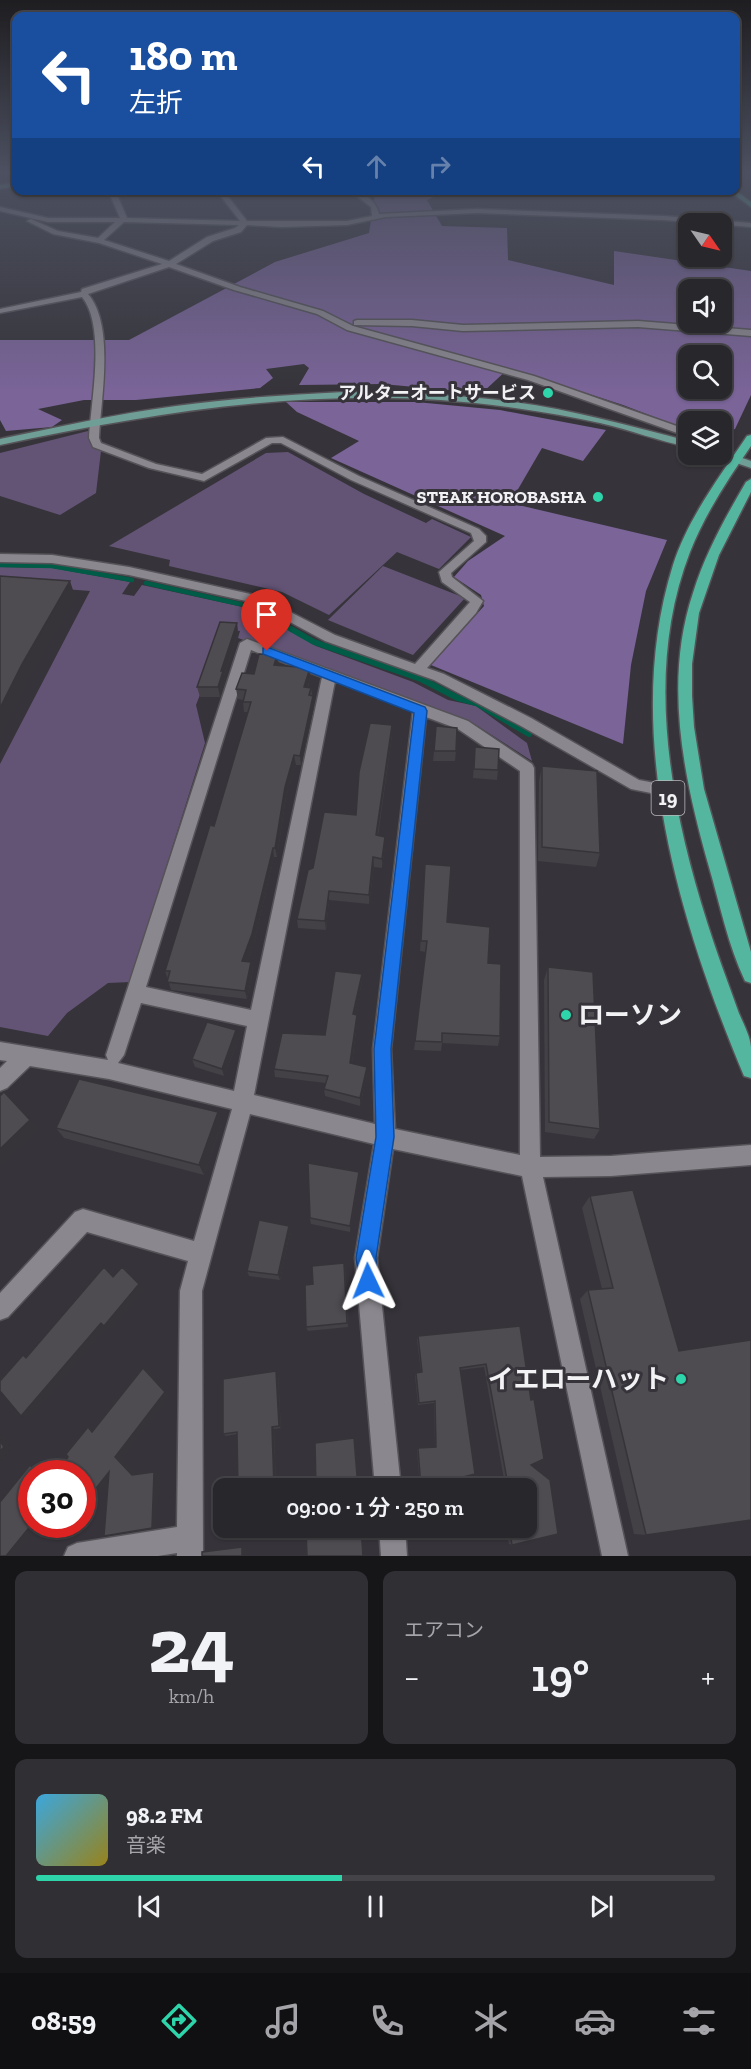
<!DOCTYPE html>
<html lang="ja">
<head>
<meta charset="utf-8">
<style>
	:root { --surface:#28272c; --page:#302f34; --text:#f1f3f6; --muted:#a5a5a9; --line:#444448; --accent:#2ed4aa }
	body { margin:0; font-family:"Zilla Slab","Noto Sans JP",serif; background:var(--page); color:var(--text); height:100vh; display:flex; flex-direction:column; font-size:22px; white-space:nowrap }
	* { box-sizing:border-box; margin:0 }
	p { font-size:20px; color:var(--muted) }
	.icon { flex:none; width:33px; height:33px; fill:none; stroke:currentColor; stroke-width:2; stroke-linecap:round; stroke-linejoin:round }
	.map { position:relative; height:1556px; overflow:hidden }
	.panel { display:flex; flex-direction:column; gap:15px; padding:15px; background:#161518; flex:1 }
	.panel>* { flex:none }
	.banner { position:absolute; left:12px; top:12px; width:728px; height:183px; border-radius:12px; box-shadow:0 2px 4px #0004,0 0 0 2px var(--line); background:#1a4fa0; color:#fff; overflow:hidden }
	.needle { width:39px; rotate:124deg }
	.fabs { position:absolute; left:678px; top:213px; display:grid; gap:12px }
	.fabs a { display:grid; place-items:center; width:54px; height:54px; border-radius:12px; background:var(--surface); box-shadow:0 2px 4px #0004,0 0 0 2px var(--line); font-size:30px }
	.speed { position:absolute; left:18px; top:1460px; display:flex; gap:12px; font-size:30px; font-weight:700; text-align:center }
	.speed>* { display:grid; place-content:center; width:78px; height:78px; border-radius:50%; background:var(--surface); box-shadow:0 2px 4px #0004,0 0 0 2px var(--line); line-height:1 }
	.speed .limit { border:9px solid #d22; background:#fff; color:#111 }
	.pin { position:absolute; display:grid; place-items:center; width:51px; height:51px; color:#fff; margin:-62px -26px; border-radius:50% 50% 50% 0; rotate:-45deg; box-shadow:0 0 6px #0007 }
	.pin .icon { rotate:45deg }
	.me { position:absolute; width:66px; margin:-33px; rotate:358deg; stroke-linejoin:round; filter:drop-shadow(0 0 4px #0008) }
	.turn { display:flex; align-items:center; gap:21px; height:126px; padding:0 18px; font-size:27px }
	.turn .icon { width:78px; height:78px; stroke-width:2.5 }
	.turn b { display:block; font-size:42px; line-height:51px }
	.lanes { display:flex; align-items:center; height:57px; padding:0 18px; background:#0003; justify-content:center; gap:30px; direction:ltr }
	.lanes .off { opacity:.35 }
	.big { font-size:45px; font-weight:600; line-height:1.1 }
	.panel .card { flex:1; display:flex; flex-direction:column; justify-content:center; gap:9px; min-width:0; padding:0 21px; border-radius:12px; background:var(--page) }
	.panel .dial { align-items:center; gap:0 }
	.dial b { font-size:78px; line-height:1 }
	.song { display:flex; align-items:center; gap:18px }
	.cover { width:72px; height:72px; border-radius:9px; background:linear-gradient(135deg,hsl(200 70% 55%),hsl(50 70% 35%)) }
	.played { height:6px; border-radius:3px; background:linear-gradient(90deg,var(--accent) 45%,var(--line) 45%) }
	.keys { display:flex; justify-content:space-around; direction:ltr }
	.heat { display:flex; justify-content:space-between; align-items:center; font-size:33px; direction:ltr }
	.panel .tiles { flex:1; display:grid; gap:15px; grid-template-columns:1fr 1fr }
	.card:last-child { grid-column:span 2 }
	.trip { position:absolute; left:213px; top:1478px; width:324px; height:60px; border-radius:12px; background:var(--surface); box-shadow:0 2px 4px #0004,0 0 0 2px var(--line); font-weight:600; line-height:60px; text-align:center }
	.tabs { display:flex; height:96px; justify-content:space-around; align-items:center; background:#101012; color:var(--muted) }
	.tabs .icon { width:42px; height:42px }
	.tabs .on { color:var(--accent) }
	.tabs b { font-size:27px; color:var(--text) }
	.map>svg:first-child { display:block }
	.green { fill:#635476 }
	.forest { fill:#7a6498; fill-rule:evenodd }
	.lines { fill:none; stroke-linecap:round; stroke-linejoin:round }
	.stream-far1 { stroke:#005c47; stroke-width:4.5 }
	.stream { stroke:#005c47; stroke-width:6 }
	.street-casing { stroke:#555358; stroke-width:3 }
	.secondary-casing { stroke:#555358; stroke-width:3 }
	.primary-casing { stroke:#555358; stroke-width:3 }
	.street { fill:#8a878e; fill-rule:evenodd }
	.secondary { fill:#6f9e97; fill-rule:evenodd }
	.primary { fill:#54b69f; fill-rule:evenodd }
	.wall { fill:#434046 }
	.shaded-wall { fill:#373439 }
	.building { fill:#4e4b51; stroke:#373439; stroke-width:1.5 }
	.route { fill:#1a73e8; stroke:#114b97; stroke-width:1.5 }
	.poi-dot { fill:#2ed4aa; stroke:#36343a; stroke-width:2 }
	.labels { text-anchor:middle; dominant-baseline:central; stroke-width:6; stroke-linejoin:round; paint-order:stroke }
	.far-poi-label { font-size:18px; font-weight:bold; fill:#f2f1f4; stroke:#36343a; text-anchor:end }
	.shield { fill:#36343a; stroke:#bab8bc; stroke-width:1.5 }
	.shield-label { font-size:20px; font-weight:bold; fill:#f2f1f4 }
	.near-poi-label { font-size:26px; font-weight:bold; fill:#f2f1f4; stroke:#36343a; text-anchor:start }
</style>
</head>
<body>
<div class="map">
<svg width="751" height="1556" viewBox="0 0 751 1556">
	<rect width="100%" height="100%" fill="#36343a"/>
	<!-- green -->
	<g class="green">
		<polygon points="88,431 94,448 101,451 96,493 60,515 0,496 0,453"/>
		<polygon points="288,452 364,494 426,523 432,519 471,537 439,569 397,552 329,615 282,592 169,566 170,560 109,546 266,453"/>
		<polygon points="383,566 465,598 413,655 328,620"/>
		<polygon points="0,567 52,568 130,582 122,594 134,596 142,585 252,609 316,646 413,682 448,700 476,706 527,743 532,761 476,725 238,638 240,631 225,630 196,705 205,743 130,982 108,983 67,1013 48,1036 0,1027 0,764 90,591 0,584"/>
	</g>
	<!-- forest -->
	<g class="forest">
		<path d="M365,191H447L427,200L442,226L507,228L508,260L614,285V251L751,271V395L735,429L722,433V422H688V430L623,405L509,368L482,393L382,384L299,385L309,368L304,364L266,369L273,378L260,388L136,400H84L38,409L62,420L52,427L6,431L0,420V340H129L275,262L369,233L375,194ZM688,290H722V322H688ZM688,356H722V388H688Z"/>
		<polygon points="286,402 416,402 500,410 606,430 583,461 542,448 510,503 667,540 646,591 631,665 623,744 431,665 484,606 481,595 454,577 468,561 505,536 331,458 359,441 297,412"/>
	</g>
	<g class="lines">
		<!-- stream-far1 -->
		<g class="stream-far1">
			<polyline points="0,565 52,566 132,580"/>
			<polyline points="146,583 253,607 293,630"/>
		</g>
		<!-- stream -->
		<polyline class="stream" points="291,629 314,642 421,679 458,698 476,703 529,734"/>
		<!-- street casing -->
		<g class="street-casing">
			<g id="street">
				<path d="M108,190H115L127,218L240,221L216,190H223L247,221H347L372,216L371,207L349,190C362,190 377,201 379,214L477,209L664,216L751,223V227L664,220L477,213L386,217L347,225L282,227L247,225L241,232L213,241L176,264L240,287L323,311L353,326L534,376L688,430V443L683,446L678,443L680,434L528,380L347,330L317,314L234,290L169,267L88,294C115,325 101,398 99,438L101,443L156,464L202,474L266,438L283,437L359,476L479,529L486,536V542L451,573L452,577L483,601L476,613L427,668L444,674L531,718L639,780L671,786L674,790L671,794L666,796L631,789L521,726L434,680L325,641L255,603L129,575L52,563L0,562V554L52,555L129,567L259,596L335,635L415,664L470,602L442,582L439,572L474,541L471,533L351,480L281,443H272L204,481L149,468L93,447L89,438C91,401 106,326 82,297L0,313V309L81,292L82,289L162,264L99,243L53,234L27,221L31,219L58,231L98,238L115,222H48L0,211V207L48,218H120ZM124,222L239,225L235,228L207,237L169,261L104,240Z"/>
				<polygon points="357,320 412,320 463,325 638,321 751,330 751,336 638,327 463,331 412,326 354,325 354,321"/>
				<path d="M247,639L468,721L532,764L534,768L540,1157L611,1156L751,1145V1165L611,1176L543,1177L628,1556H602L522,1176L393,1149L377,1258L401,1488H375L355,1258L374,1144L250,1114L202,1291L203,1556H177V1553L158,1556H64L68,1547L77,1543L177,1527L180,1291L188,1261L87,1232L8,1317L0,1320V1293L75,1212L83,1209L194,1241L232,1109L109,1079L30,1066L7,1088L0,1091V1068L7,1061L0,1060V1042L108,1060L106,1055L240,643ZM251,650L322,677L251,1010L146,987ZM335,681L413,711L373,1049L375,1124L254,1095ZM426,717L458,729L520,771V1155L395,1129L391,1049ZM141,1003L247,1026L234,1091L118,1063L124,1055Z"/>
				<polygon points="379,1527 405,1527 407,1556 381,1556"/>
			</g>
		</g>
		<!-- secondary casing -->
		<g class="secondary-casing">
			<g id="secondary">
				<polygon points="16,182 16,186 0,189 0,185"/>
				<path d="M344,392C401,393 458,394 514,402C573,410 631,426 688,441V447C659,441 630,430 600,423C573,417 544,412 515,408C342,382 169,409 0,445V439C58,427 116,414 176,406C232,398 288,395 344,392Z"/>
				<polygon points="722,451 751,461 751,468 716,456 715,454 722,454"/>
			</g>
		</g>
		<!-- primary casing -->
		<g class="primary-casing">
			<g id="primary">
				<polygon points="728,190 735,190 751,202 751,207"/>
				<path d="M751,435V446C728,479 705,514 690,552C644,670 670,805 707,922C716,951 727,980 737,1008C741,1020 750,1034 751,1047C751,1057 751,1068 751,1078L744,1076C679,921 621,731 673,565C688,518 720,476 747,436Z"/>
				<path d="M751,479V492L719,555L699,613L692,664V696L694,727L704,789L751,952V983L745,981C728,945 720,905 709,867C684,779 663,683 693,593C705,554 725,518 746,482Z"/>
			</g>
		</g>
		<!-- street -->
		<use href="#street" class="street"/>
		<!-- secondary -->
		<use href="#secondary" class="secondary"/>
		<!-- primary -->
		<use href="#primary" class="primary"/>
	</g>
	<!-- wall -->
	<g class="wall">
		<polygon points="237,623 238,633 224,676 225,681 220,697 200,697 197,687"/>
		<polygon points="278,666 310,668 310,678 308,687 311,688 314,706 301,765 296,765 286,797 277,857 274,857 254,943 247,962 251,962 253,970 247,999 171,990 165,971 214,826 248,712 244,712 243,702 243,700 238,699 236,689 254,674"/>
		<polygon points="392,725 392,735 378,836 385,837 385,846 382,868 374,867 369,904 329,900 326,930 298,928 297,919 313,868 356,815"/>
		<polygon points="475,747 498,770 497,780 473,778"/>
		<polygon points="434,751 456,751 455,761 433,761"/>
		<polygon points="542,766 600,853 596,867 538,861 539,781"/>
		<polygon points="425,864 447,922 488,963 500,1036 498,1046 442,1043 441,1051 414,1050 426,952 420,951"/>
		<polygon points="548,967 600,1129 594,1139 545,1132 544,980"/>
		<polygon points="362,974 362,982 355,1015 357,1023 352,1063 367,1074 360,1106 325,1096 324,1089 326,1083 275,1077 274,1069 325,1035"/>
		<polygon points="239,1038 224,1076 195,1067 192,1059"/>
		<polygon points="222,1122 204,1175 64,1138 56,1128"/>
		<polygon points="359,1172 359,1178 350,1232 311,1224 310,1218"/>
		<polygon points="633,1190 646,1535 634,1534 580,1299 588,1290 602,1289 582,1208 590,1196"/>
		<polygon points="290,1232 280,1280 249,1276 247,1271"/>
		<polygon points="345,1268 348,1327 308,1331 306,1327 313,1284"/>
		<polygon points="520,1326 531,1400 534,1399 544,1459 531,1465 550,1480 558,1534 512,1545 509,1544 506,1527 526,1527 526,1488 500,1488 500,1486 505,1485 484,1367 460,1370 475,1474 422,1488 420,1488 417,1450 418,1448 435,1447 434,1403 418,1405 415,1376 416,1373 421,1372 417,1340 418,1336"/>
		<polygon points="278,1374 281,1428 274,1429 276,1488 238,1488 237,1434 226,1436 223,1434"/>
	</g>
	<!-- shaded-wall -->
	<g class="shaded-wall">
		<polygon points="70,581 75,596 28,679 0,736 0,708 22,664"/>
		<polygon points="237,623 238,633 224,676 225,681 220,697 218,687 221,671"/>
		<polygon points="277,655 279,665 274,665"/>
		<polygon points="310,668 310,678 305,697 304,687"/>
		<polygon points="313,696 314,706 301,765 300,756"/>
		<polygon points="392,725 392,735 376,845 376,835"/>
		<polygon points="294,755 296,765 286,797 277,857 275,848 285,787"/>
		<polygon points="385,837 385,846 382,868 382,859"/>
		<polygon points="273,848 274,857 254,943 244,970 242,961"/>
		<polygon points="373,857 374,867 369,904 369,895"/>
		<polygon points="329,891 329,900 326,930 325,921"/>
		<polygon points="251,962 253,970 247,999 245,991"/>
		<polygon points="362,974 362,982 354,1023 353,1014"/>
		<polygon points="357,1015 357,1023 351,1071 350,1063"/>
		<polygon points="236,1030 239,1038 224,1076 222,1069"/>
		<polygon points="367,1067 367,1074 360,1106 360,1098"/>
		<polygon points="218,1112 222,1122 204,1175 199,1165"/>
		<polygon points="30,1120 38,1129 0,1165 0,1149"/>
		<polygon points="359,1172 359,1178 350,1232 350,1226"/>
		<polygon points="289,1226 290,1232 280,1280 278,1275"/>
		<polygon points="122,1267 144,1289 110,1330 106,1327 29,1418 21,1416"/>
		<polygon points="143,1368 148,1371 169,1395 121,1458 137,1476 132,1475 115,1457"/>
		<polygon points="276,1371 278,1374 281,1428 279,1426"/>
		<polygon points="272,1427 274,1429 276,1488 274,1488"/>
		<polygon points="0,1433 12,1448 0,1463"/>
		<polygon points="30,1465 38,1466 43,1473 37,1473"/>
		<polygon points="109,1472 115,1473 86,1510 82,1510 82,1506"/>
		<polygon points="154,1472 159,1473 157,1528 152,1528"/>
		<polygon points="32,1524 39,1524 14,1556 6,1556"/>
		<polygon points="245,1546 245,1556 242,1556 242,1547"/>
	</g>
	<!-- building -->
	<g class="building">
		<polygon points="0,576 70,581 22,664 0,708"/>
		<polygon points="220,622 237,623 221,671 223,671 218,687 197,687"/>
		<polygon points="259,654 277,655 274,665 310,668 304,687 311,688 309,695 313,696 300,756 294,755 285,787 275,848 273,848 252,934 242,961 251,962 245,991 167,982 170,971 165,971 210,825 214,826 251,702 243,702 246,690 236,689 242,673 254,674"/>
		<polygon points="370,723 392,725 376,835 385,837 382,859 373,857 369,895 329,891 325,921 297,919 308,870 313,868 324,812 356,815 359,772"/>
		<polygon points="436,726 457,728 456,751 434,751"/>
		<polygon points="475,747 499,749 498,770 474,769"/>
		<polygon points="542,766 597,771 600,853 542,847"/>
		<polygon points="425,864 451,866 447,922 490,927 488,963 501,964 500,1036 442,1033 442,1042 415,1041 427,941 421,941"/>
		<polygon points="548,967 593,972 600,1129 549,1122"/>
		<polygon points="335,971 362,974 353,1014 357,1015 350,1063 367,1067 360,1098 324,1089 328,1076 274,1069 282,1033 325,1035"/>
		<polygon points="207,1022 236,1030 222,1069 192,1059"/>
		<polygon points="79,1079 218,1112 199,1165 56,1128"/>
		<polygon points="4,1092 30,1120 0,1149 0,1096"/>
		<polygon points="308,1163 359,1172 350,1226 310,1218"/>
		<polygon points="633,1190 679,1351 751,1340 751,1520 646,1535 588,1290 613,1288 590,1196"/>
		<polygon points="259,1220 289,1226 278,1275 247,1271"/>
		<polygon points="344,1263 347,1323 306,1327 305,1285 313,1284 312,1266"/>
		<polygon points="104,1267 113,1277 122,1267 139,1284 104,1326 101,1323 21,1416 0,1391 0,1381 23,1355 26,1358"/>
		<polygon points="520,1326 531,1400 534,1399 544,1459 531,1465 550,1480 558,1534 512,1545 509,1527 526,1527 526,1488 503,1488 503,1485 508,1485 486,1364 460,1368 475,1474 421,1488 418,1448 436,1447 435,1401 419,1403 416,1373 422,1372 418,1336"/>
		<polygon points="143,1368 165,1392 115,1457 132,1475 154,1472 152,1528 104,1536 109,1472 82,1506 82,1473 57,1473 68,1457 66,1454 88,1427 92,1432"/>
		<polygon points="276,1371 279,1426 272,1427 274,1488 238,1488 237,1432 223,1434 223,1379"/>
		<polygon points="354,1438 358,1488 316,1488 315,1443"/>
		<polygon points="0,1441 4,1447 0,1451"/>
		<polygon points="30,1465 37,1473 32,1473 32,1524 6,1556 0,1556 0,1502"/>
		<polygon points="318,1527 361,1527 363,1556 307,1556 306,1529"/>
		<polygon points="242,1547 242,1556 202,1556 202,1552"/>
	</g>
	<!-- sky -->
	<linearGradient id="sky" x2="0" y2="1"><stop stop-color="#1e1d20"/><stop offset="0.44" stop-color="#4c5060"/><stop offset="1" stop-color="#4c5060" stop-opacity="0"/></linearGradient>
	<rect width="751" height="391" fill="url(#sky)"/>
	<!-- route -->
	<polygon class="route" points="267,647 425,707 427,711 391,1049 394,1137 376,1258 378,1281 375,1289 368,1292 361,1289 356,1258 376,1137 374,1049 414,713 263,654 263,648"/>
	<!-- markers -->
	<g class="poi-dot">
		<circle cx="548" cy="393" r="6"/>
		<circle cx="598" cy="497" r="6"/>
		<circle cx="566" cy="1015" r="6"/>
		<circle cx="681" cy="1379" r="6"/>
	</g>
	<g class="labels">
		<!-- far-poi labels -->
		<g class="far-poi-label">
			<text x="536" y="393">アルターオートサービス</text>
			<text x="586" y="497">STEAK HOROBASHA</text>
		</g>
		<!-- shield labels -->
		<rect class="shield" x="651.5" y="781" width="33" height="34" rx="4.5"/>
		<g class="shield-label">
			<text x="668" y="798">19</text>
		</g>
		<!-- near-poi labels -->
		<g class="near-poi-label">
			<text x="578" y="1015">ローソン</text>
			<text x="669" y="1379" text-anchor="end">イエローハット</text>
		</g>
	</g>
</svg>
<div class="fabs">
<a><svg class="needle" viewBox="-14 -14 28 28"><path d="M0-13l5 13h-10z" fill="#e53935"/><path d="M0 13l5-13h-10z" fill="#a5a5a9"/></svg></a>
<a><svg class="icon" aria-label="sound" viewBox="0 0 24 24"><path d="M4 9h4l5-4v14l-5-4H4zM17 9q2 3 0 6"/></svg></a>
<a><svg class="icon" aria-label="search" viewBox="0 0 24 24"><circle cx="10" cy="10" r="6"/><path d="M15 15l6 6"/></svg></a>
<a><svg class="icon" aria-label="layers" viewBox="0 0 24 24"><path d="M12 4l9 5-9 5-9-5zM3 14l9 5 9-5"/></svg></a>
</div>
<div class="speed"><div class="limit">30</div></div>
<div class="pin" style="left:267px;top:651px;background:#d93025"><svg class="icon" aria-label="arrive" viewBox="0 0 24 24"><path d="M6 21V4h12l-3 4 3 4H6"/></svg></div>
<svg class="me" style="left:368px;top:1281px" viewBox="-20 -20 40 40"><path d="M0-17L14 15 0 8-14 15z" fill="#1a73e8" stroke="#fff" stroke-width="4"/></svg>
<div class="trip">09:00 · 1 分 · 250 m</div>
<div class="banner">
<div class="turn"><svg class="icon" aria-label="left" viewBox="0 0 24 24"><path d="M17 20v-9H6M10 6l-5 5 5 5"/></svg><div><b>180 m</b>左折</div></div>
<div class="lanes"><svg class="icon" aria-label="left" viewBox="0 0 24 24"><path d="M17 20v-9H6M10 6l-5 5 5 5"/></svg><svg class="icon off" aria-label="ahead" viewBox="0 0 24 24"><path d="M12 20V5M6 11l6-6 6 6"/></svg><svg class="icon off" aria-label="right" viewBox="0 0 24 24"><path d="M7 20v-9h11M14 6l5 5-5 5"/></svg></div>
</div>
</div>
<section class="panel">
<div class="tiles">
<div class="card dial"><b>24</b><p>km/h</p></div>
<div class="card"><p>エアコン</p>
<div class="heat"><a>−</a><b class="big">19°</b><a>+</a></div>
</div>
<div class="card">
<div class="song"><i class="cover"></i><div><b>98.2 FM</b><p>音楽</p></div></div>
<div class="played"></div>
<div class="keys"><svg class="icon" aria-label="previous" viewBox="0 0 24 24"><path d="M18 5L8 12l10 7zM5 5v14"/></svg><svg class="icon" aria-label="pause" viewBox="0 0 24 24"><path d="M8 5v14M16 5v14"/></svg><svg class="icon" aria-label="next" viewBox="0 0 24 24"><path d="M6 5l10 7-10 7zM19 5v14"/></svg></div>
</div>
</div>
</section>
<nav class="tabs">
<b>08:59</b>
<svg class="icon on" aria-label="directions" viewBox="0 0 24 24"><path d="M12 3l9 9-9 9-9-9zM9 14v-3h6M13 9l2 2-2 2"/></svg>
<svg class="icon" aria-label="music" viewBox="0 0 24 24"><path d="M9 18V5l10-2v13"/><circle cx="6" cy="18" r="3"/><circle cx="16" cy="16" r="3"/></svg>
<svg class="icon" aria-label="phone" viewBox="0 0 24 24"><path d="M5 4h4l2 5-3 2q2 4 5 5l2-3 5 2v4C11 20 4 13 5 4z"/></svg>
<svg class="icon" aria-label="climate" viewBox="0 0 24 24"><path d="M12 3v18M4 7l16 10M4 17L20 7"/></svg>
<svg class="icon" aria-label="car" viewBox="0 0 24 24"><path d="M5 17H2v-5l4-1 3-4h7l3 4 3 1v5h-3M9 17h6M6 11h13"/><circle cx="7" cy="17" r="2"/><circle cx="17" cy="17" r="2"/></svg>
<svg class="icon" aria-label="filters" viewBox="0 0 24 24"><path d="M4 7h16M4 17h16"/><circle cx="9" cy="7" r="2"/><circle cx="15" cy="17" r="2"/></svg>
</nav>
</body>
</html>
